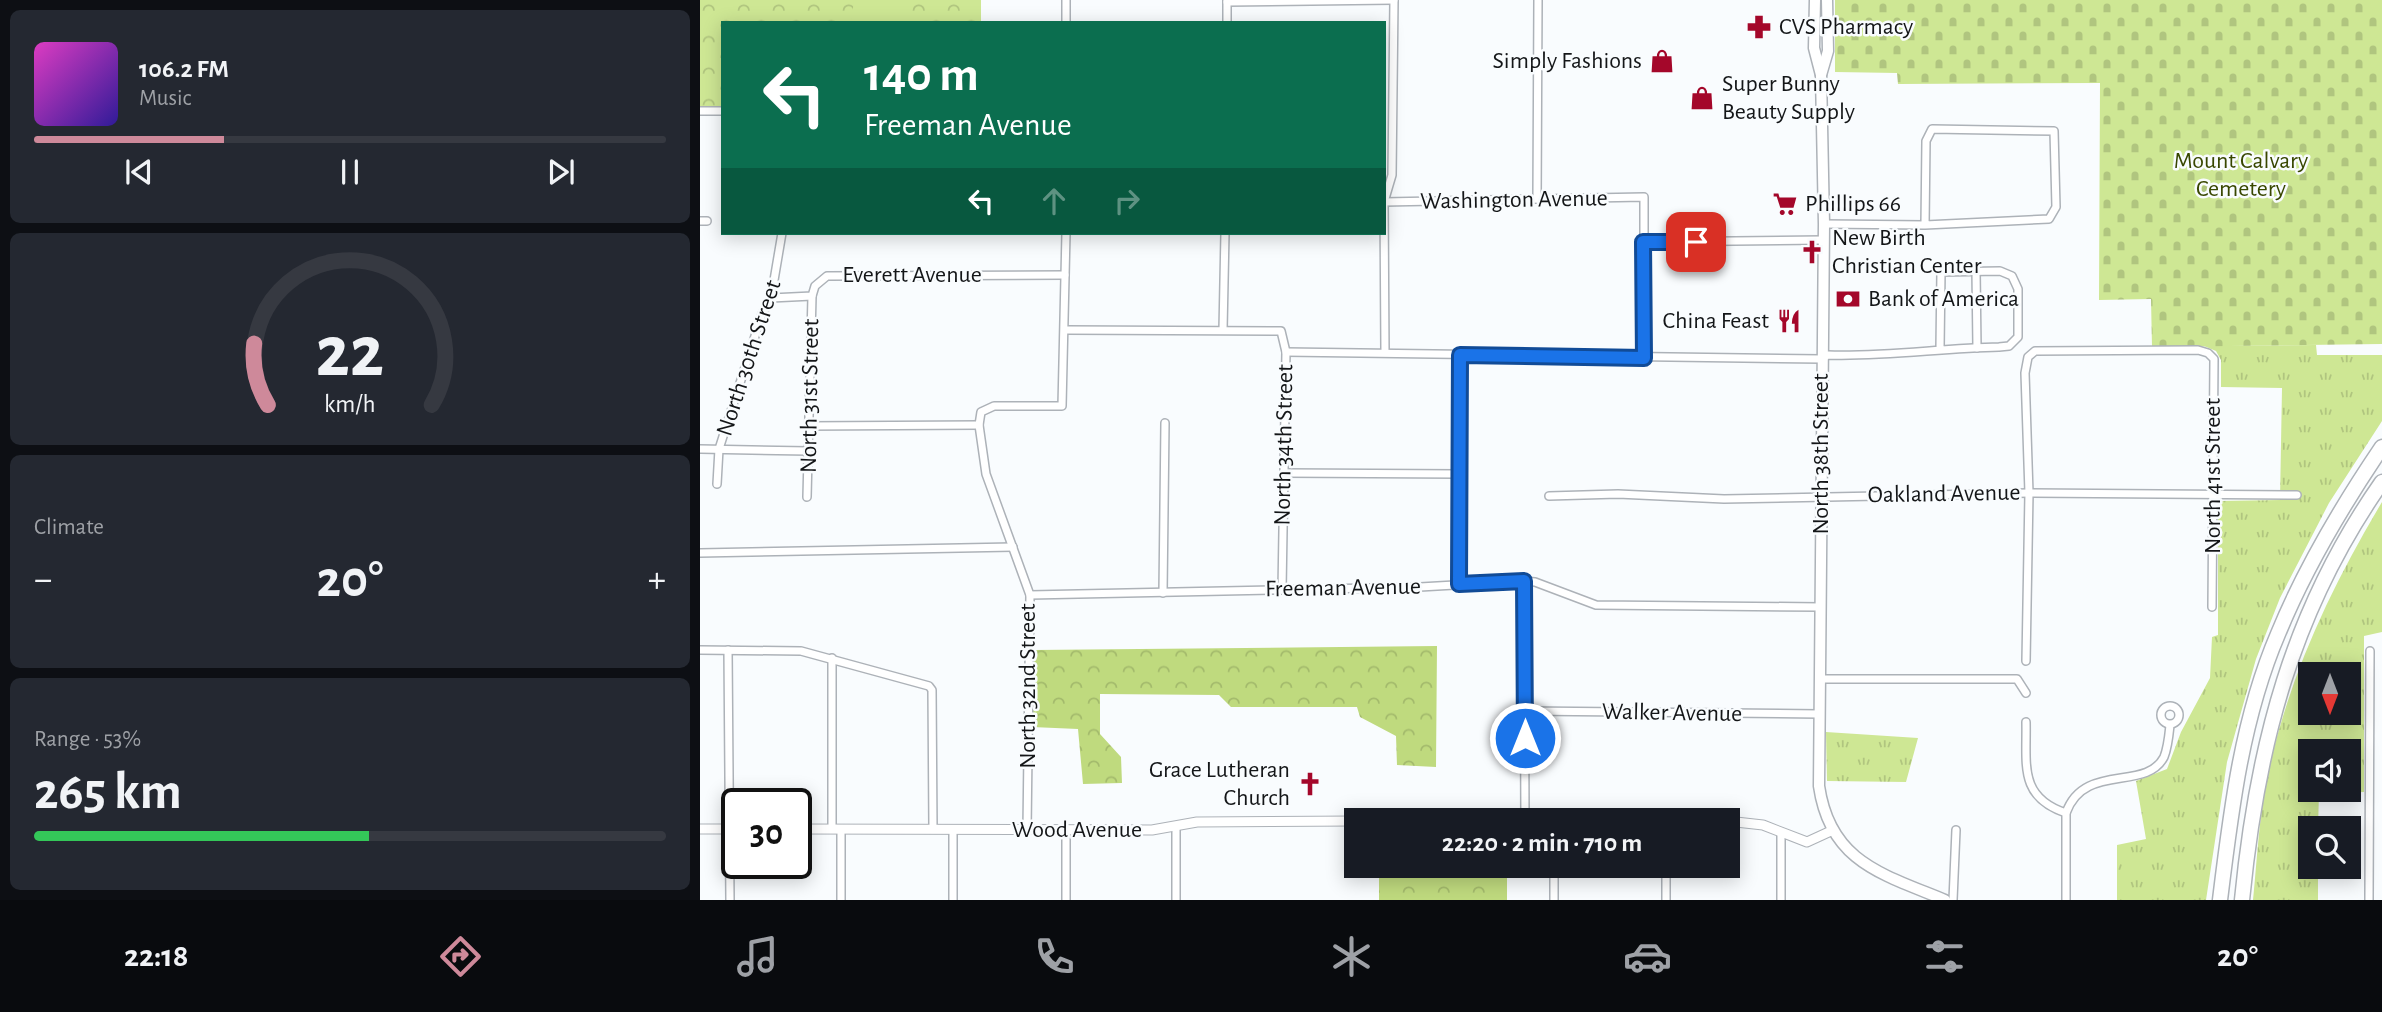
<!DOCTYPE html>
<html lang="en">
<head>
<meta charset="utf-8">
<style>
	:root { --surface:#171b24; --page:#242831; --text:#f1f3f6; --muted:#9ea1a6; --line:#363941; --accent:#ce899a }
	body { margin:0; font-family:"Alegreya Sans",sans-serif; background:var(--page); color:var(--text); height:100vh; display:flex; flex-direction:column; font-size:26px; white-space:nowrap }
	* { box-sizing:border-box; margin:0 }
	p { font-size:23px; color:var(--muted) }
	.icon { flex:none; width:38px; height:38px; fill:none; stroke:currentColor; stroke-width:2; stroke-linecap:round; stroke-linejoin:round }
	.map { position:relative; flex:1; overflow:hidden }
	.drawer { display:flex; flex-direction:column; gap:10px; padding:10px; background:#0d0f14; width:700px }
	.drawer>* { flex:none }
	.banner { position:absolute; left:21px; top:21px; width:665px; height:214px; border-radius:0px; box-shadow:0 4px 18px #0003; background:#0b6e4f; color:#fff; overflow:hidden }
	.needle { width:46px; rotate:180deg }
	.buttons { position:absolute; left:1598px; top:662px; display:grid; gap:14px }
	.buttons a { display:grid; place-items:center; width:63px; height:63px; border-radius:0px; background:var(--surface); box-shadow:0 4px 18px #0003; font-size:35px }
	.speed { position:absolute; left:21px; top:788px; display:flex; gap:14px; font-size:35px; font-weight:700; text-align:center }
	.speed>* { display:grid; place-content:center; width:91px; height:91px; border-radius:50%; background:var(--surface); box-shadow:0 4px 18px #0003; line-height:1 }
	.speed .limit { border:4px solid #111; border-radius:10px; background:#fff; color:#111 }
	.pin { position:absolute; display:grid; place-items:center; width:60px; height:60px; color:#fff; margin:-30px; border-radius:14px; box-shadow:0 4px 10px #0006 }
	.me { position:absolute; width:77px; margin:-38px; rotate:0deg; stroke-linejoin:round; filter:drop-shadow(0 0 5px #0008) }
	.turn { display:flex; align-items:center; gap:24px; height:147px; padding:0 28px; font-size:32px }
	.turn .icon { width:91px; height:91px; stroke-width:2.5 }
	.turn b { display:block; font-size:49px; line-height:60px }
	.lanes { display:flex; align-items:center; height:66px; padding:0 28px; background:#0003; justify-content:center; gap:35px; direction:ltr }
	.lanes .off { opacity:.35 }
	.big { font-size:52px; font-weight:700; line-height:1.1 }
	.drawer .tile { flex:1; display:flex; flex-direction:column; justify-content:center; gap:10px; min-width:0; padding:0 24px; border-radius:10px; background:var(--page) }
	.drawer .dial { align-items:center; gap:0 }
	.dial svg { height:182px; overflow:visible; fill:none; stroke:var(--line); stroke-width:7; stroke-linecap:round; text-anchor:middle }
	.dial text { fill:var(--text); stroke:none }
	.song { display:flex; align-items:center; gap:21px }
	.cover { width:84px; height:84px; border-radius:10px; background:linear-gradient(135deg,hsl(310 70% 55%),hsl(250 70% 35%)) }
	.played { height:7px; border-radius:4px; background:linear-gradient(90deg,var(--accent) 30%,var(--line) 30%) }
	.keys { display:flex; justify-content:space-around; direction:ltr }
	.heat { display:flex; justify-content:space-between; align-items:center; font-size:38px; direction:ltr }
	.charge { height:10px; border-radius:5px; background:linear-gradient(90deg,#34c759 53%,var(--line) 0) }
	.trip { position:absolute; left:644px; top:808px; width:396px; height:70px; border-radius:0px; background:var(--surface); box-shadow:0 4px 18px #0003; font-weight:700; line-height:70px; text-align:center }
	.tabs { display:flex; height:112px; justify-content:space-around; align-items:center; background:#090b0e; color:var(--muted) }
	.tabs .icon { width:49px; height:49px }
	.tabs .active { color:var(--accent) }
	.tabs b { font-size:32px; color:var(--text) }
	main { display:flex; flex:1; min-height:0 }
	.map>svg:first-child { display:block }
	.grass { fill:url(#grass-tufts); fill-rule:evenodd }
	.forest { fill:url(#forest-crowns) }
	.cemetery { fill:url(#cemetery-stones) }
	.park { fill:url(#park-crowns) }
	.pitch { fill:#cee794 }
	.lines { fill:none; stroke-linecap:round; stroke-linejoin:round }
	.minor-casing { stroke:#adb2b8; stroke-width:10 }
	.tertiary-casing { stroke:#adb2b8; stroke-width:11 }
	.secondary-casing { stroke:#adb2b8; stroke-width:13 }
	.motorway-casing { stroke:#adb2b8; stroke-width:17 }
	.minor { stroke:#fff; stroke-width:7 }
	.tertiary { stroke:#fff; stroke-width:9 }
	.secondary { stroke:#fff; stroke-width:10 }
	.motorway { stroke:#fff; stroke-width:14 }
	.route-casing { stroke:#114b97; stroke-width:18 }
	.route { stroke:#1a73e8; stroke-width:12 }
	.labels { text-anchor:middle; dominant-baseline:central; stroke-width:5; stroke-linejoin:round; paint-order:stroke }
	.poi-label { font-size:24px; fill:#141618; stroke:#f9fcfe; text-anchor:start }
	.park-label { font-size:24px; fill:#384700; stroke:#f9fcfe }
	.street-label { font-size:24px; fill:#141618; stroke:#f9fcfe }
</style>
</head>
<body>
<main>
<section class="drawer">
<div class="tile">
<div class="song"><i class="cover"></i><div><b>106.2 FM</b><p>Music</p></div></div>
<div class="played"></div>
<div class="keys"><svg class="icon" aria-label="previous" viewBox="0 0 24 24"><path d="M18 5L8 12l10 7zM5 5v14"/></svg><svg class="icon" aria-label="pause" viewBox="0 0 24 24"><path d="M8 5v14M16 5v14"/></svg><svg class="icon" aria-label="next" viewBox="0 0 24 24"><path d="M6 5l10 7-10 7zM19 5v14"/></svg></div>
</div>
<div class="tile dial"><svg viewBox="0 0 100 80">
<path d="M14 69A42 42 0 1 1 86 69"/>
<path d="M14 69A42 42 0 0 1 8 42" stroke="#ce899a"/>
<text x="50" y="56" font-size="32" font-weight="700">22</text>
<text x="50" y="72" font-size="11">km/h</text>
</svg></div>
<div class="tile"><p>Climate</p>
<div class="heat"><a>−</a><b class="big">20°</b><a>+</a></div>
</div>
<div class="tile"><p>Range · 53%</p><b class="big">265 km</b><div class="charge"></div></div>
</section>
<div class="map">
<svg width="1682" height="900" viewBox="0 0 1682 900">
	<defs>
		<pattern id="grass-tufts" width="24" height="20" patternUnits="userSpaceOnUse" patternTransform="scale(1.75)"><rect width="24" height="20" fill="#cee794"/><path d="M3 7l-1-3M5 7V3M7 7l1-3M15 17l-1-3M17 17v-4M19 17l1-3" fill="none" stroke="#b0c57f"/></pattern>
		<pattern id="forest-crowns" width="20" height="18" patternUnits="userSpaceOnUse" patternTransform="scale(1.75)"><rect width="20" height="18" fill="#bfda7e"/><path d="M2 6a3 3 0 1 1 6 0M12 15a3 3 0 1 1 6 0" fill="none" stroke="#a3ba6c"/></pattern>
		<pattern id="cemetery-stones" width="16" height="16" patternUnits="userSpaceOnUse" patternTransform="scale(1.75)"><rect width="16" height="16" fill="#cee794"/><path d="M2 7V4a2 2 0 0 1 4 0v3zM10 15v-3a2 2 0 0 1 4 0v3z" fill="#b0c57f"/></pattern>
		<pattern id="park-crowns" width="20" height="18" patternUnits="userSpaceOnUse" patternTransform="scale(1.75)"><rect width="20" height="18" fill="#cee794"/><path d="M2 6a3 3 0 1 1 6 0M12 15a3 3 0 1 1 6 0" fill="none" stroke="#b0c57f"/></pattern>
	</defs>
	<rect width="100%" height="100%" fill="#f9fcfe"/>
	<!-- grass -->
	<g class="grass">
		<polygon points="1616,345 1617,355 1682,355 1682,421 1629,503 1580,598 1556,659 1527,762 1506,900 1417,900 1417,845 1446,839 1436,781 1467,769 1481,732 1510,678 1512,637 1518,635 1518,501 1580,500 1582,388 1521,387 1521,360 1516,351 1504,346"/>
		<path d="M1682,502V632L1664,636V792L1619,793L1618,828H1610V866H1618V900H1553C1557,859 1559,818 1567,778C1588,678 1630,589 1682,502ZM1610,674H1648V712H1610ZM1610,751H1648V789H1610Z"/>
		<polygon points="1126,732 1218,738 1206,782 1127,781"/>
	</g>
	<!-- forest -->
	<g class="forest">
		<polygon points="737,646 736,767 697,765 696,736 660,717 657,707 531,707 519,695 400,694 400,734 421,757 422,783 383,784 378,729 332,727 334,650"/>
		<polygon points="679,873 807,876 807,900 679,900"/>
	</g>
	<!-- cemetery -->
	<polygon class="cemetery" points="1135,0 1682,0 1682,344 1452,347 1451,299 1399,300 1400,83 1198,84 1197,73 1135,72"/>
	<!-- park -->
	<polygon class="park" points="0,0 281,0 281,23 23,23 23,107 0,107"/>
	<!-- pitch -->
	<polygon class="pitch" points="154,0 212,0 212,23 151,23"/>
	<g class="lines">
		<!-- minor casing -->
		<g class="minor-casing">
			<g id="minor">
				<polyline points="527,2 694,0"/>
				<polyline points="366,23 366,0"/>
				<polyline points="527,23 527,1"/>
				<polyline points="0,111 23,111"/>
				<polyline points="837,199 838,0"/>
				<polyline points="684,202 944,197 944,358"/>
				<polyline points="0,221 7,221"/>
				<polyline points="1124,224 1225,225 1349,219 1356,207 1354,131 1232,129 1226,141 1225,225"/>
				<polyline points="943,242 1123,240"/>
				<polyline points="1276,271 1277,348"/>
				<polyline points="71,298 112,296 115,286 127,276 365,275"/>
				<polyline points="366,330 581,331 586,352 582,590"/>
				<polyline points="523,330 525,233"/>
				<path d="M586,352L1121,359L1128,355C1186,357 1241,348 1299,347L1309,346L1318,337V289L1312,276L1300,271L1241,272L1240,348"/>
				<polyline points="685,352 684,202 692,175 694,0"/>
				<polyline points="108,426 279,425"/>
				<polyline points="0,449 108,451"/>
				<polyline points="585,473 759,474"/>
				<polyline points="17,484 19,449 62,314 71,298 82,233"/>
				<polyline points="849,496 918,494 1024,499 1329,493 1597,495"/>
				<polyline points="107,497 112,296"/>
				<polyline points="0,553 313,547"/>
				<polyline points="824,581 825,820"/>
				<polyline points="759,584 760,355"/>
				<polyline points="463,593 465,423"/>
				<polyline points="330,595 720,587 824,581 835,582 896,605 1120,607"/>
				<polyline points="0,650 101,651 229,686 232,690 233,829"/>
				<polyline points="28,650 30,900"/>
				<polyline points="1326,661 1329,493 1325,373 1328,357 1335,351 1498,350 1508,353 1514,359 1512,607"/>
				<polyline points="1119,679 1317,679 1326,693"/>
				<circle cx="1470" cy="715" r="9"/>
				<polyline points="825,711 1119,714"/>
				<path d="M1326,722C1327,764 1318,797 1366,813"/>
				<polyline points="132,829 132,658"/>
				<polyline points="327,830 330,595 286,474 279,425 281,412 294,406 362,406 366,233"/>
				<polyline points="141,900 141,829"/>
				<polyline points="253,900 253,830"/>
				<polyline points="366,900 366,829"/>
				<polyline points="476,900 476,827"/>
				<polyline points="854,900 854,866"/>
				<polyline points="966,900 966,866"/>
				<polyline points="1081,900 1081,832"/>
				<polyline points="1253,900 1256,830"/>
				<path d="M1366,900V813C1384,762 1446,792 1464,757C1468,747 1469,735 1470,725"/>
				<polyline points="1669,900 1670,651"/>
			</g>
		</g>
		<!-- tertiary casing -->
		<g class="tertiary-casing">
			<g id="tertiary">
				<polyline points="706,821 837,821"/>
				<polyline points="1027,821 1063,825 1107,842 1131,831"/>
				<polyline points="0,829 37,829"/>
				<polyline points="96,829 452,830 497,822 656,821"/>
			</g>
		</g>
		<!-- secondary casing -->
		<g class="secondary-casing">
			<g id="secondary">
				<path d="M1115,0L1114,48L1121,75L1124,224L1119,786C1130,862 1182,874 1245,900"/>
				<polyline points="1121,75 1128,51 1127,0"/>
			</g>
		</g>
		<!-- motorway casing -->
		<g class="motorway-casing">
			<g id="motorway">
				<path d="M1520,900C1531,810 1542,718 1578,634C1605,568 1642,506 1682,447"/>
				<path d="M1542,900C1557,746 1592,610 1682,482"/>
			</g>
		</g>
		<!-- minor -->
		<use href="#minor" class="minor"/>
		<!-- tertiary -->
		<use href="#tertiary" class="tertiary"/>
		<!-- secondary -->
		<use href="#secondary" class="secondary"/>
		<!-- motorway -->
		<use href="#motorway" class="motorway"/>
	</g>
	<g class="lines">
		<!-- route casing -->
		<g class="route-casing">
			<polyline id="route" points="825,738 824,581 759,584 760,355 944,358 943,242 996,242"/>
		</g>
		<!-- route -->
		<use href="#route" class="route"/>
	</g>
	<!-- icons -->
	<defs>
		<g id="pharmacy-bare" transform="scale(1.89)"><path d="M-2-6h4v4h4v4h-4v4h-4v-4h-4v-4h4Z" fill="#a4072a" stroke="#f9fcfe" stroke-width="2.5" paint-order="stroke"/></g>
		<g id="shop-bare" transform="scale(1.89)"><path d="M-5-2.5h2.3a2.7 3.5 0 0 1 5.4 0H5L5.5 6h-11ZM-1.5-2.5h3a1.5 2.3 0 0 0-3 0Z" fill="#a4072a" stroke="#f9fcfe" stroke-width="2.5" paint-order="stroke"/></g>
		<g id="supermarket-bare" transform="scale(1.89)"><path d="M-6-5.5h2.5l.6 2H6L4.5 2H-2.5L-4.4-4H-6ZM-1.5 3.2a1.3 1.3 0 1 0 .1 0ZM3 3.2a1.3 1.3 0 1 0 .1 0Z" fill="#a4072a" stroke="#f9fcfe" stroke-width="2.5" paint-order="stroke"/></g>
		<g id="church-bare" transform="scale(1.89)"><path d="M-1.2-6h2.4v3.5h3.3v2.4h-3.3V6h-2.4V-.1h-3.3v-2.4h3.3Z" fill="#a4072a" stroke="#f9fcfe" stroke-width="2.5" paint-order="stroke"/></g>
		<g id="bank-bare" transform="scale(1.89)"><path d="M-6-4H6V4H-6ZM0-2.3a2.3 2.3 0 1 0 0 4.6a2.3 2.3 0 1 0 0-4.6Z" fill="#a4072a" stroke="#f9fcfe" stroke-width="2.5" paint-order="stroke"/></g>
		<g id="restaurant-bare" transform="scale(1.89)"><path d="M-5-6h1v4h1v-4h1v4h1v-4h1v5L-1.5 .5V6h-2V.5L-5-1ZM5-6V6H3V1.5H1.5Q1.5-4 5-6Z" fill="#a4072a" stroke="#f9fcfe" stroke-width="2.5" paint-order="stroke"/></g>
	</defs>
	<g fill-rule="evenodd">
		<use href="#pharmacy-bare" x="1059" y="27"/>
		<use href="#shop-bare" x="962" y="61"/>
		<use href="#shop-bare" x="1002" y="98"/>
		<use href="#supermarket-bare" x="1085" y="204"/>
		<use href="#church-bare" x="1112" y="252"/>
		<use href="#bank-bare" x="1148" y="299"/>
		<use href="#restaurant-bare" x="1089" y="321"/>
		<use href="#church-bare" x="610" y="784"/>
	</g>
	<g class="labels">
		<!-- poi labels -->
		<g class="poi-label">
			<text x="1079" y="27">CVS Pharmacy</text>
			<text x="942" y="61" text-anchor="end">Simply Fashions</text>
			<text x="1022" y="84">Super Bunny<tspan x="1022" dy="28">Beauty Supply</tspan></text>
			<text x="1105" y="204">Phillips 66</text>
			<text x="1132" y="238">New Birth<tspan x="1132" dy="28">Christian Center</tspan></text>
			<text x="1168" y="299">Bank of America</text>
			<text x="1069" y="321" text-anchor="end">China Feast</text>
			<text x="590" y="770" text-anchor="end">Grace Lutheran<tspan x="590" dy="28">Church</tspan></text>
		</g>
		<!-- park labels -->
		<g class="park-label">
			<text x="1541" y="161">Mount Calvary<tspan x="1541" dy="28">Cemetery</tspan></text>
		</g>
		<!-- street labels -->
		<g class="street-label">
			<text transform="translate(814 200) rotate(-1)">Washington Avenue</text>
			<text x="212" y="275">Everett Avenue</text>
			<text transform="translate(49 358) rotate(-72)">North 30th Street</text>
			<text transform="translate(110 396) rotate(-89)">North 31st Street</text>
			<text transform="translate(584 445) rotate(-89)">North 34th Street</text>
			<text transform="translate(1121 454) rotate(-90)">North 38th Street</text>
			<text transform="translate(1513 476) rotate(-90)">North 41st Street</text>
			<text transform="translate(1244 494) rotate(-1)">Oakland Avenue</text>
			<text transform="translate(643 588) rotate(-1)">Freeman Avenue</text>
			<text transform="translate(328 686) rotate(-90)">North 32nd Street</text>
			<text transform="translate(972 713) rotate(1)">Walker Avenue</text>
			<text x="377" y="830">Wood Avenue</text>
		</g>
	</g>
</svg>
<div class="buttons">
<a><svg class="needle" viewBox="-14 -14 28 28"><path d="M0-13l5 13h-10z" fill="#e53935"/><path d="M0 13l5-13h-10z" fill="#9ea1a6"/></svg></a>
<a><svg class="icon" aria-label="sound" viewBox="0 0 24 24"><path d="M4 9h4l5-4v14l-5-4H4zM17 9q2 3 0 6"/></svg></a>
<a><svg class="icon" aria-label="search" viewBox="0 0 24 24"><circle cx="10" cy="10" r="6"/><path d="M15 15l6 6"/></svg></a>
</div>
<div class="speed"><div class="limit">30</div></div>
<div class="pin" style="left:996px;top:242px;background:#d93025"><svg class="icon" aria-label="arrive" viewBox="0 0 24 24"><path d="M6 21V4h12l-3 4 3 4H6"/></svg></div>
<svg class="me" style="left:825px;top:738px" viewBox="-20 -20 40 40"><circle r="17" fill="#1a73e8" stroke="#fff" stroke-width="3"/><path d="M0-11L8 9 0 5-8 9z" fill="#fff"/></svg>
<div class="trip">22:20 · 2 min · 710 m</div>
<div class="banner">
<div class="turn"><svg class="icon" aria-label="left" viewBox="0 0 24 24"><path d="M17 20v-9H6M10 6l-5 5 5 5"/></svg><div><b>140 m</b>Freeman Avenue</div></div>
<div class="lanes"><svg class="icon" aria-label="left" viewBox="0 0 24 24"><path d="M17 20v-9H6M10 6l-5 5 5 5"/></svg><svg class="icon off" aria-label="ahead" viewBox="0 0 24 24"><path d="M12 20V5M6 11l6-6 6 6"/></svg><svg class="icon off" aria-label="right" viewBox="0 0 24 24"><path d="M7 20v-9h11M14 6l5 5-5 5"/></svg></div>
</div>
</div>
</main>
<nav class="tabs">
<b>22:18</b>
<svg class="icon active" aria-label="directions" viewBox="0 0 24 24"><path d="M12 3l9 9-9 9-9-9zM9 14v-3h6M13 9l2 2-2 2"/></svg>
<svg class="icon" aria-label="music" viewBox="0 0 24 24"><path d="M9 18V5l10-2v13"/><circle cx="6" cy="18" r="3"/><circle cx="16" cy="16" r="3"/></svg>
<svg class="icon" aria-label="phone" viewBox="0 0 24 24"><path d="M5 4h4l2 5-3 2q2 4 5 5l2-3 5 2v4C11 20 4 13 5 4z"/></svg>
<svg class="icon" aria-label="climate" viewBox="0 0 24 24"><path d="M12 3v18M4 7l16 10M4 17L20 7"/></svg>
<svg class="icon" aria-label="car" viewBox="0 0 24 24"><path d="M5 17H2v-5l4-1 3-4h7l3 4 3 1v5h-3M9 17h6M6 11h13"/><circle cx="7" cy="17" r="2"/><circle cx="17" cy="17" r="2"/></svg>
<svg class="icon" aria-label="filters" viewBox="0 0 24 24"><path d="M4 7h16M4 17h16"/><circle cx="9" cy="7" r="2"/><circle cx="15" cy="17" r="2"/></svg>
<b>20°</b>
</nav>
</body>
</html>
